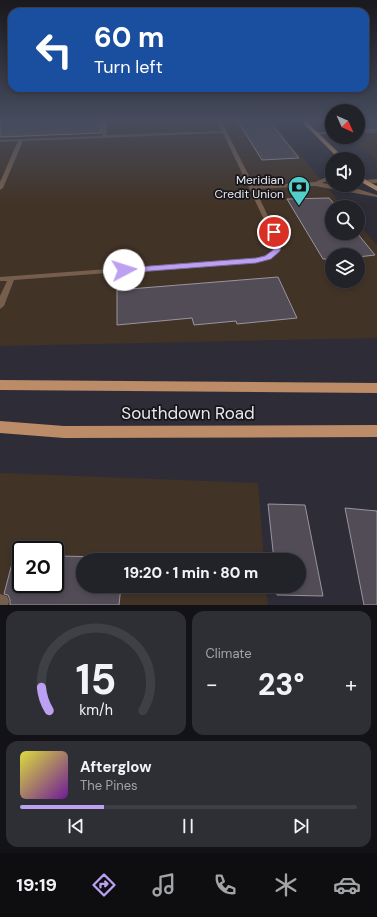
<!DOCTYPE html>
<html lang="en">
<head>
<meta charset="utf-8">
<style>
	:root { --surface:#222229; --page:#2e2f35; --text:#f1f3f6; --muted:#a2a4a8; --line:#3f3f46; --accent:#bca0f2 }
	body { margin:0; font-family:"DM Sans",sans-serif; background:var(--page); color:var(--text); height:100vh; display:flex; flex-direction:column; font-size:15px; white-space:nowrap }
	* { box-sizing:border-box; margin:0 }
	p { font-size:13px; color:var(--muted) }
	.icon { flex:none; width:22px; height:22px; fill:none; stroke:currentColor; stroke-width:2; stroke-linecap:round; stroke-linejoin:round }
	.map { position:relative; height:605px; overflow:hidden }
	.sheet { display:flex; flex-direction:column; gap:6px; padding:6px; background:#131317; flex:1 }
	.sheet>* { flex:none }
	.hud { position:absolute; left:8px; top:8px; width:361px; height:84px; border-radius:12px; box-shadow:0 2px 6px #0003,0 0 0 1px var(--line); background:#1a4fa0; color:#fff; overflow:hidden }
	.needle { width:26px; rotate:135deg }
	.fabs { position:absolute; left:325px; top:104px; display:grid; gap:8px }
	.fabs a { display:grid; place-items:center; width:40px; height:40px; border-radius:50%; background:var(--surface); box-shadow:0 2px 6px #0003,0 0 0 1px var(--line); font-size:20px }
	.speed { position:absolute; left:12px; top:541px; display:flex; gap:8px; font-size:20px; font-weight:700; text-align:center }
	.speed>* { display:grid; place-content:center; width:52px; height:52px; border-radius:50%; background:var(--surface); box-shadow:0 2px 6px #0003,0 0 0 1px var(--line); line-height:1 }
	.speed .limit { border:2px solid #111; border-radius:6px; background:#fff; color:#111 }
	.pin { position:absolute; display:grid; place-items:center; width:34px; height:34px; color:#fff; margin:-17px; border:2px solid #fff; border-radius:50%; box-shadow:0 1px 4px #0007 }
	.me { position:absolute; width:44px; margin:-22px; rotate:85deg; stroke-linejoin:round; filter:drop-shadow(0 0 3px #0008) }
	.turn { display:flex; align-items:center; gap:14px; height:84px; padding:0 20px; font-size:18px }
	.turn .icon { width:52px; height:52px; stroke-width:2.5 }
	.turn b { display:block; font-size:28px; line-height:34px }
	.big { font-size:30px; font-weight:800; line-height:1.1 }
	.sheet .widget { flex:1; display:flex; flex-direction:column; justify-content:center; gap:6px; min-width:0; padding:0 14px; border-radius:12px; background:var(--page) }
	.sheet .dial { align-items:center; gap:0 }
	.dial svg { height:104px; overflow:visible; fill:none; stroke:var(--line); stroke-width:7; stroke-linecap:round; text-anchor:middle }
	.dial text { fill:var(--text); stroke:none }
	.song { display:flex; align-items:center; gap:12px }
	.cover { width:48px; height:48px; border-radius:6px; background:linear-gradient(135deg,hsl(60 70% 55%),hsl(280 70% 35%)) }
	.played { height:4px; border-radius:2px; background:linear-gradient(90deg,var(--accent) 25%,var(--line) 25%) }
	.keys { display:flex; justify-content:space-around; direction:ltr }
	.heat { display:flex; justify-content:space-between; align-items:center; font-size:22px; direction:ltr }
	.sheet .tiles { flex:1; display:grid; gap:6px; grid-template-columns:1fr 1fr }
	.widget:last-child { grid-column:span 2 }
	.trip { position:absolute; left:76px; top:553px; width:230px; height:40px; border-radius:20px; background:var(--surface); box-shadow:0 2px 6px #0003,0 0 0 1px var(--line); font-weight:800; line-height:40px; text-align:center }
	.dock { display:flex; height:64px; justify-content:space-around; align-items:center; background:#0e0e10; color:var(--muted) }
	.dock .icon { width:28px; height:28px }
	.dock .active { color:var(--accent) }
	.dock b { font-size:18px; color:var(--text) }
	.map>svg:first-child { display:block }
	.commercial { fill:#423327; fill-rule:evenodd }
	.building { fill:#524c56; stroke:#9a949f }
	.lines { fill:none; stroke-linecap:round; stroke-linejoin:round }
	.lane { fill:#755e4c; fill-rule:evenodd }
	.primary { fill:#bb8c67; fill-rule:evenodd }
	.route { fill:#bca0f2; stroke:#7a689d }
	.labels { text-anchor:middle; dominant-baseline:central; stroke-width:3.5; stroke-linejoin:round; paint-order:stroke }
	.far-poi-label { font-size:12px; fill:#e8e7ee; stroke:#17161a; text-anchor:end }
	.near-street-label { font-size:17px; fill:#e8e7ee; stroke:#17161a }
</style>
</head>
<body>
<div class="map">
<svg width="377" height="605" viewBox="0 0 377 605">
	<rect width="100%" height="100%" fill="#2e2d37"/>
	<!-- commercial -->
	<g class="commercial">
		<path d="M0,120H272L343,207H332V233H358V224L377,245V338L0,346ZM332,255H358V281H332Z"/>
		<polygon points="358,130 377,130 377,161 348,137 358,137"/>
		<path d="M0,473L258,483L264,560H83V586H266L268,605H0ZM21,550H55V584H21Z"/>
	</g>
	<!-- building -->
	<g class="building">
		<polygon points="0,120 103,120 101,133 0,137"/>
		<polygon points="237,120 268,120 299,158 262,160"/>
		<rect x="358" y="120" width="19" height="10"/>
		<polygon points="329,198 337,207 332,207 332,233 357,233 375,255 358,257 358,255 332,255 332,259 323,259 287,199"/>
		<polygon points="278,277 297,318 237,324 236,321 194,325 192,318 117,325 117,290"/>
		<polygon points="268,504 305,505 323,596 277,595 276,586 299,586 299,560 274,560"/>
		<polygon points="345,508 377,511 377,605 364,605"/>
		<polygon points="16,548 21,549 21,584 55,584 55,556 113,557 113,560 83,560 83,586 121,586 119,605 10,605 10,600 8,595 4,594"/>
	</g>
	<g class="lines">
		<!-- lane -->
		<g class="lane">
			<path d="M104,120H108L106,135L222,131L217,120H221L254,186L315,182L332,175V179L322,183L358,189L377,195V197L315,186L255,189L281,243C278,258 270,259 256,262L14,280L4,306L0,309V296L7,281H0V277L256,258C267,255 272,254 275,243L223,133L23,141L3,188L0,190V182L18,141L0,142V140L102,136Z"/>
			<rect x="358" y="131" width="19" height="2"/>
			<polygon points="316,132 332,132 332,134 314,134 314,133"/>
			<polygon points="377,179 377,183 365,184 362,182 365,180"/>
			<polygon points="0,594 7,596 9,601 8,605 0,605"/>
		</g>
		<!-- primary -->
		<g class="primary">
			<polygon points="300,120 305,120 345,159 339,159"/>
			<polygon points="358,172 367,181 377,186 377,191 363,183 358,178"/>
			<polygon points="0,380 377,383 377,393 0,390"/>
			<polygon points="0,421 64,426 377,425 377,437 64,438 0,433"/>
		</g>
	</g>
	<!-- sky -->
	<linearGradient id="sky" x2="0" y2="1"><stop stop-color="#19191e"/><stop offset="0.59" stop-color="#464c5e"/><stop offset="1" stop-color="#464c5e" stop-opacity="0"/></linearGradient>
	<rect width="377" height="204" fill="url(#sky)"/>
	<!-- route -->
	<polygon class="route" points="271,230 276,230 281,243 280,251 271,259 256,263 124,273 119,270 124,268 256,258 265,256 273,250 274,243 270,232"/>
	<!-- icons -->
	<defs>
		<g id="bank-pin" transform="scale(1.15)"><path d="M0 17L-7.5 6A9.5 9.5 0 1 1 7.5 6Z" fill="#53cdca" stroke="#17161a"/><path d="M-6-4H6V4H-6ZM0-2.3a2.3 2.3 0 1 0 0 4.6a2.3 2.3 0 1 0 0-4.6Z" fill="#111"/></g>
	</defs>
	<g fill-rule="evenodd">
		<use href="#bank-pin" x="299" y="187"/>
	</g>
	<g class="labels">
		<!-- far-poi labels -->
		<g class="far-poi-label">
			<text x="284" y="180">Meridian<tspan x="284" dy="14">Credit Union</tspan></text>
		</g>
		<!-- near-street labels -->
		<g class="near-street-label">
			<text x="188" y="413">Southdown Road</text>
		</g>
	</g>
</svg>
<div class="fabs">
<a><svg class="needle" viewBox="-14 -14 28 28"><path d="M0-13l5 13h-10z" fill="#e53935"/><path d="M0 13l5-13h-10z" fill="#a2a4a8"/></svg></a>
<a><svg class="icon" aria-label="sound" viewBox="0 0 24 24"><path d="M4 9h4l5-4v14l-5-4H4zM17 9q2 3 0 6"/></svg></a>
<a><svg class="icon" aria-label="search" viewBox="0 0 24 24"><circle cx="10" cy="10" r="6"/><path d="M15 15l6 6"/></svg></a>
<a><svg class="icon" aria-label="layers" viewBox="0 0 24 24"><path d="M12 4l9 5-9 5-9-5zM3 14l9 5 9-5"/></svg></a>
</div>
<div class="speed"><div class="limit">20</div></div>
<div class="pin" style="left:274px;top:232px;background:#d93025"><svg class="icon" aria-label="arrive" viewBox="0 0 24 24"><path d="M6 21V4h12l-3 4 3 4H6"/></svg></div>
<svg class="me" style="left:124px;top:270px" viewBox="-20 -20 40 40"><circle r="19" fill="#fff"/><path d="M0-13L10 11 0 6-10 11z" fill="#bca0f2"/></svg>
<div class="trip">19:20 · 1 min · 80 m</div>
<div class="hud">
<div class="turn"><svg class="icon" aria-label="left" viewBox="0 0 24 24"><path d="M17 20v-9H6M10 6l-5 5 5 5"/></svg><div><b>60 m</b>Turn left</div></div>
</div>
</div>
<section class="sheet">
<div class="tiles">
<div class="widget dial"><svg viewBox="0 0 100 80">
<path d="M14 69A42 42 0 1 1 86 69"/>
<path d="M14 69A42 42 0 0 1 8 51" stroke="#bca0f2"/>
<text x="50" y="56" font-size="32" font-weight="700">15</text>
<text x="50" y="72" font-size="11">km/h</text>
</svg></div>
<div class="widget"><p>Climate</p>
<div class="heat"><a>−</a><b class="big">23°</b><a>+</a></div>
</div>
<div class="widget">
<div class="song"><i class="cover"></i><div><b>Afterglow</b><p>The Pines</p></div></div>
<div class="played"></div>
<div class="keys"><svg class="icon" aria-label="previous" viewBox="0 0 24 24"><path d="M18 5L8 12l10 7zM5 5v14"/></svg><svg class="icon" aria-label="pause" viewBox="0 0 24 24"><path d="M8 5v14M16 5v14"/></svg><svg class="icon" aria-label="next" viewBox="0 0 24 24"><path d="M6 5l10 7-10 7zM19 5v14"/></svg></div>
</div>
</div>
</section>
<nav class="dock">
<b>19:19</b>
<svg class="icon active" aria-label="directions" viewBox="0 0 24 24"><path d="M12 3l9 9-9 9-9-9zM9 14v-3h6M13 9l2 2-2 2"/></svg>
<svg class="icon" aria-label="music" viewBox="0 0 24 24"><path d="M9 18V5l10-2v13"/><circle cx="6" cy="18" r="3"/><circle cx="16" cy="16" r="3"/></svg>
<svg class="icon" aria-label="phone" viewBox="0 0 24 24"><path d="M5 4h4l2 5-3 2q2 4 5 5l2-3 5 2v4C11 20 4 13 5 4z"/></svg>
<svg class="icon" aria-label="climate" viewBox="0 0 24 24"><path d="M12 3v18M4 7l16 10M4 17L20 7"/></svg>
<svg class="icon" aria-label="car" viewBox="0 0 24 24"><path d="M5 17H2v-5l4-1 3-4h7l3 4 3 1v5h-3M9 17h6M6 11h13"/><circle cx="7" cy="17" r="2"/><circle cx="17" cy="17" r="2"/></svg>
</nav>
</body>
</html>
